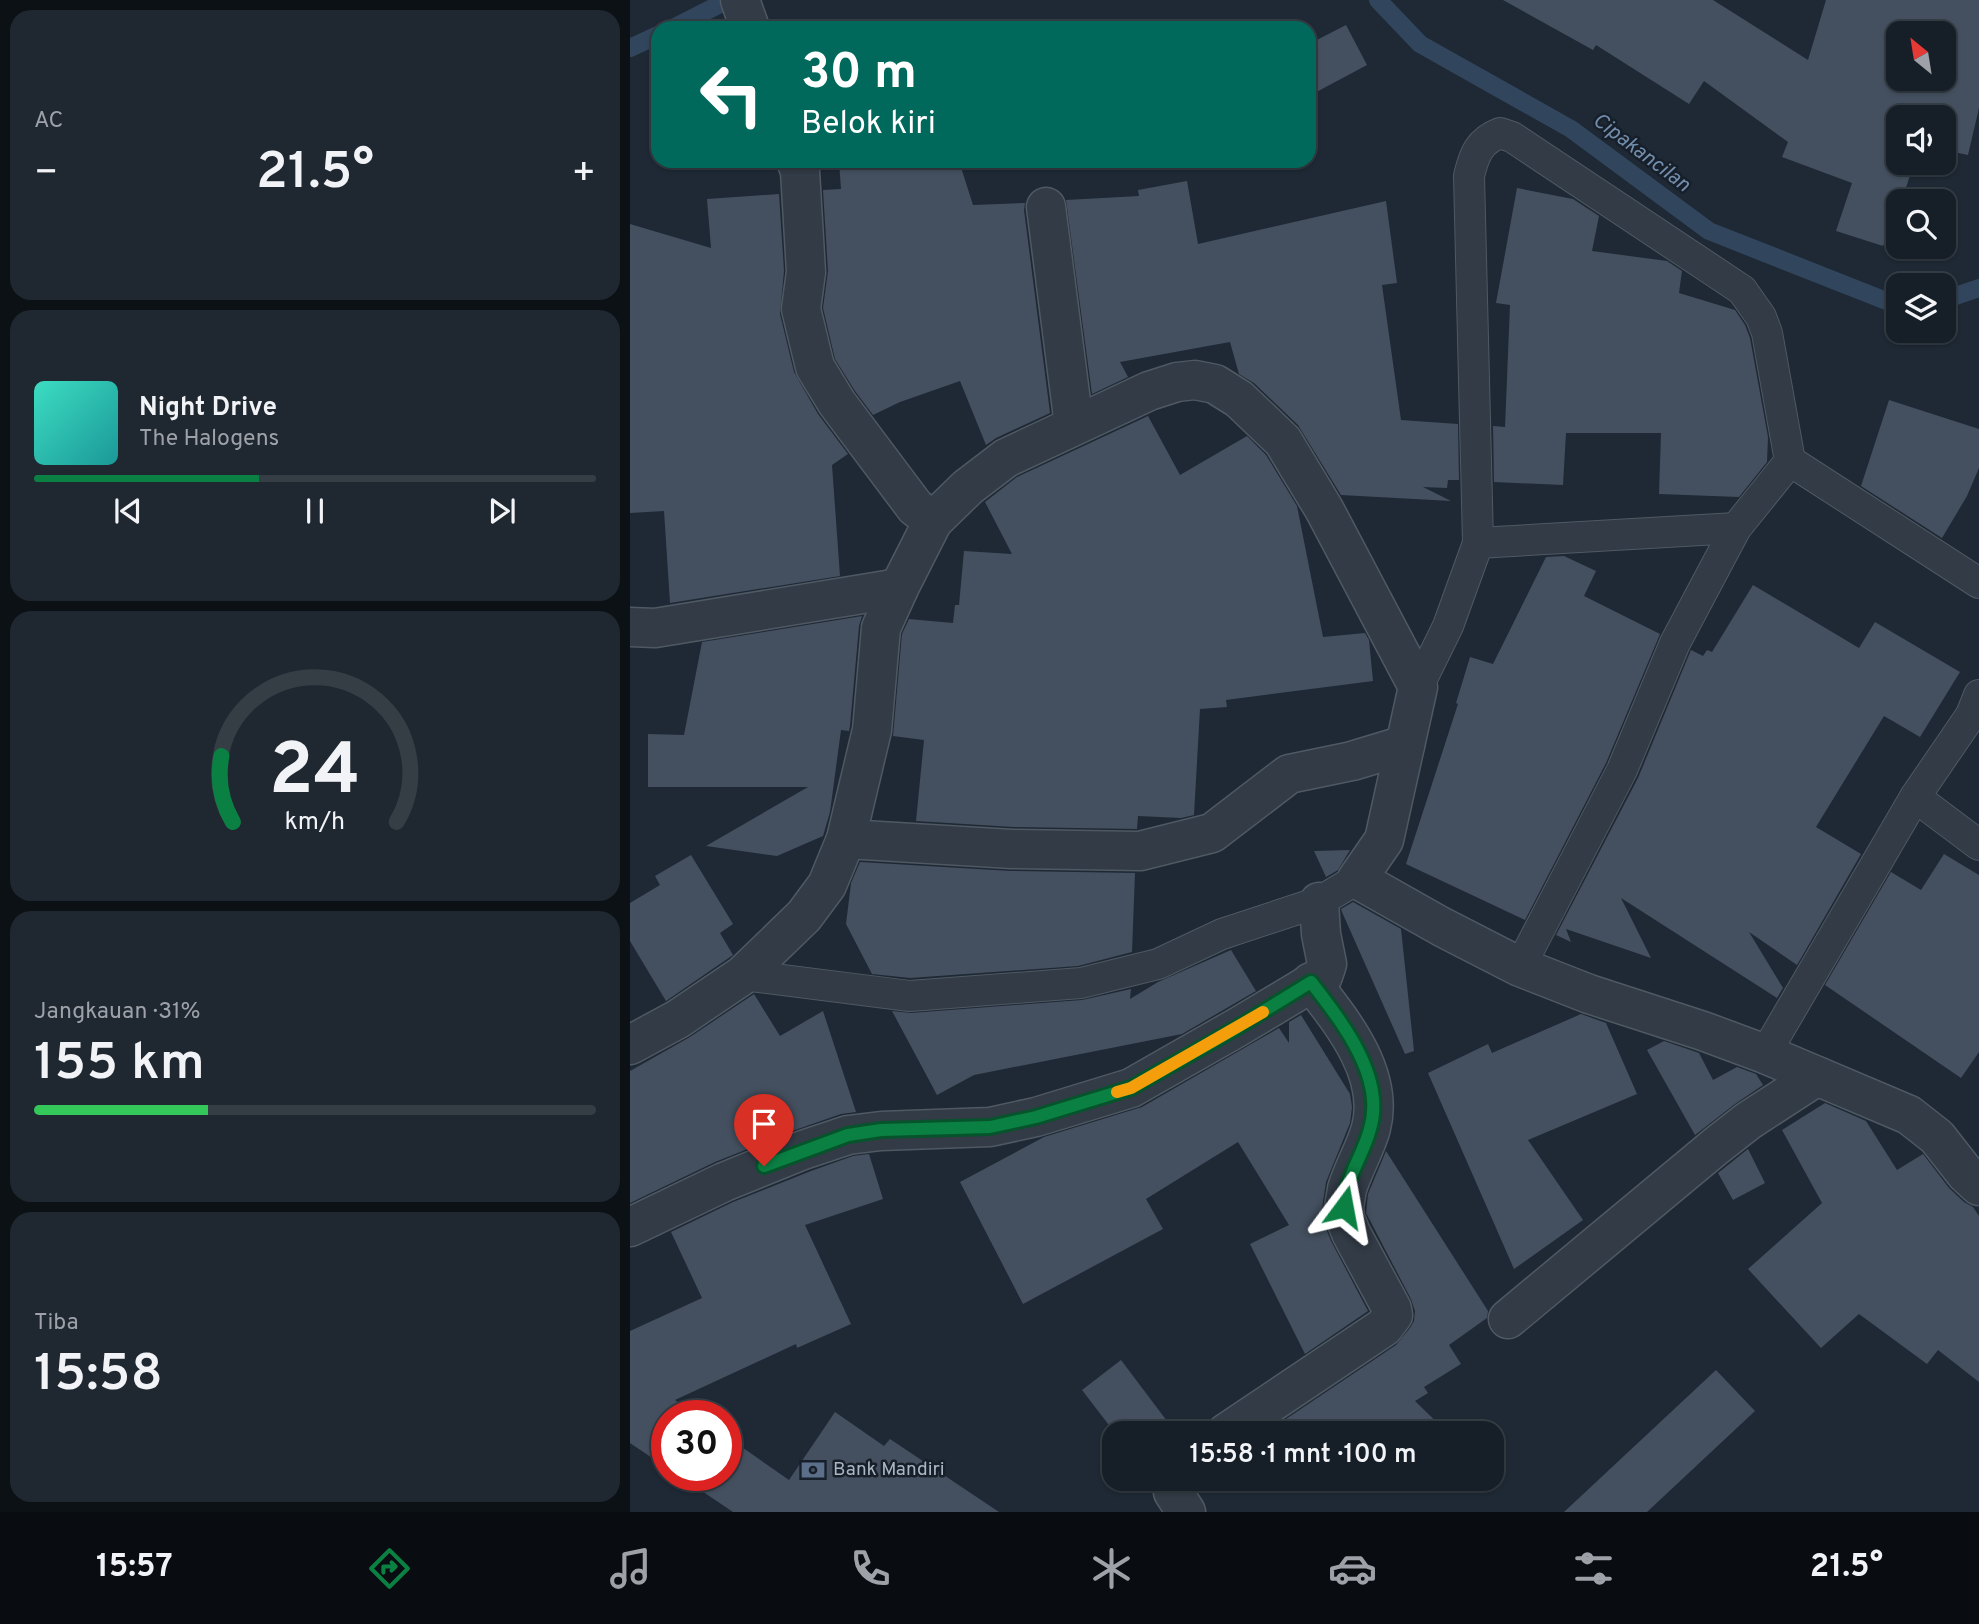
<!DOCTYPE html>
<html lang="id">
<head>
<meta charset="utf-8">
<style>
	:root { --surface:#161f28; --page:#1f2730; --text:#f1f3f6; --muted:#9ea2a8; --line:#353d45; --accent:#0b8043 }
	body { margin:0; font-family:Overpass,sans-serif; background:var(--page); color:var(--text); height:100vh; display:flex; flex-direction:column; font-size:26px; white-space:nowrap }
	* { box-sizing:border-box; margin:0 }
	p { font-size:23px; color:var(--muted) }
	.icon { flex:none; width:38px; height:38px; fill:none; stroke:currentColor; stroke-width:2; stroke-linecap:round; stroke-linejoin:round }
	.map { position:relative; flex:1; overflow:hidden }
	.sheet { display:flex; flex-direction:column; gap:10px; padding:10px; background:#0c1116; width:630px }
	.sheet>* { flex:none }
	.hud { position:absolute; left:21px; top:21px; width:665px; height:147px; border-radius:21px; box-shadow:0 2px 5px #0004,0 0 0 2px var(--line); background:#00695c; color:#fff; overflow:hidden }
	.needle { width:46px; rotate:330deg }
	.controls { position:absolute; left:1256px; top:21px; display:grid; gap:14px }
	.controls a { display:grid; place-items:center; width:70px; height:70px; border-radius:14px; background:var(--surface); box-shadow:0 2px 5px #0004,0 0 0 2px var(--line); font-size:35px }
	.speed { position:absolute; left:21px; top:1400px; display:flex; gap:14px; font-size:35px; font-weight:700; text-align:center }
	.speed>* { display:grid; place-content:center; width:91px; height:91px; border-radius:50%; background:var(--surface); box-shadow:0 2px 5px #0004,0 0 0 2px var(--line); line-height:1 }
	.speed .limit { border:10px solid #d22; background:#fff; color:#111 }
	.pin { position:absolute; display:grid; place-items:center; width:60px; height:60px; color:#fff; margin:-72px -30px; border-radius:50% 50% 50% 0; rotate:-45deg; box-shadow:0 0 7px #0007 }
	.pin .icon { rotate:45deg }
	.me { position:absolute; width:77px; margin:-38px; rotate:13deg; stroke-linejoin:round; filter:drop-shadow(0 0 5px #0008) }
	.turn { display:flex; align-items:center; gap:24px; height:147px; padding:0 35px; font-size:32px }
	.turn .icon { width:91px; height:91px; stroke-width:2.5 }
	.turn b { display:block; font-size:49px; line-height:60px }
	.big { font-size:52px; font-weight:600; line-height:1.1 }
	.sheet .widget { flex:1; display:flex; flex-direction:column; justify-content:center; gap:10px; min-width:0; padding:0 24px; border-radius:21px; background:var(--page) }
	.sheet .dial { align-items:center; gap:0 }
	.dial svg { height:182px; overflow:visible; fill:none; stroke:var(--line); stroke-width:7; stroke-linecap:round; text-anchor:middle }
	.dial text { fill:var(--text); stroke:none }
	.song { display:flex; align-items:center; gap:21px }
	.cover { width:84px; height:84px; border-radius:10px; background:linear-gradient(135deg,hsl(170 70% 55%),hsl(180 70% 35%)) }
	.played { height:7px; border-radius:4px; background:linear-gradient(90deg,var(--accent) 40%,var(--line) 40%) }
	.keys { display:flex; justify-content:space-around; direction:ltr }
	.heat { display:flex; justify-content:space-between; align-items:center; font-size:38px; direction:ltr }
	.charge { height:10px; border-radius:5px; background:linear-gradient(90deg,#34c759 31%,var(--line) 0) }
	.trip { position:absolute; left:472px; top:1421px; width:402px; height:70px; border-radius:21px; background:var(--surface); box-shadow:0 2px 5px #0004,0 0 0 2px var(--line); font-weight:600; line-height:70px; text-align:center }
	.tabs { display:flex; height:112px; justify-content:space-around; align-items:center; background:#090c10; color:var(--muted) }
	.tabs .icon { width:49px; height:49px }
	.tabs .selected { color:var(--accent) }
	.tabs b { font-size:32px; color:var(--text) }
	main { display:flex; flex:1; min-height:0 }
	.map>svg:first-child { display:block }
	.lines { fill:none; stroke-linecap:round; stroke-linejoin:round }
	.stream { stroke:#31465d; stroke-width:18 }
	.building { fill:#44505f; fill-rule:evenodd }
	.lane-casing { stroke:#4f5964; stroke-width:32 }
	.street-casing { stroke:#4f5964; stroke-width:41 }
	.lane { stroke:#323b46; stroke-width:30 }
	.street { stroke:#323b46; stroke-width:38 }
	.route-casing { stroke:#07532c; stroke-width:18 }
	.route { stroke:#0b8043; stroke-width:12 }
	.slow { stroke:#f59e0b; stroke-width:12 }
	.labels { text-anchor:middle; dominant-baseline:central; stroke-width:5; stroke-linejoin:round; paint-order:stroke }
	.poi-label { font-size:19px; fill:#abb6c3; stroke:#17202a; text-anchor:start }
	.water-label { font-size:21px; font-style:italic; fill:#738eac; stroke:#17202a }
</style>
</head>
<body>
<main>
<section class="sheet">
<div class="widget"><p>AC</p>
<div class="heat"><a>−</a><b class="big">21.5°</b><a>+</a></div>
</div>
<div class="widget">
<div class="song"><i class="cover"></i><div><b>Night Drive</b><p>The Halogens</p></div></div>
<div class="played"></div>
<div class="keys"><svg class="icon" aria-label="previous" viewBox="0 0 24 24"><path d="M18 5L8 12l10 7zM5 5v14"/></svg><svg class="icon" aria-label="pause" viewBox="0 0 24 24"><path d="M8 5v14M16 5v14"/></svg><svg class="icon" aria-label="next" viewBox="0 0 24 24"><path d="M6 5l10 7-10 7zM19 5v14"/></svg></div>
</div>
<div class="widget dial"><svg viewBox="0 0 100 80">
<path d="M14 69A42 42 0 1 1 86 69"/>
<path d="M14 69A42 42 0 0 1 9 40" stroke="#0b8043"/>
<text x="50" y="56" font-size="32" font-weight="700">24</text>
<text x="50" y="72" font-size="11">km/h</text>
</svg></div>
<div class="widget"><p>Jangkauan · 31%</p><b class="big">155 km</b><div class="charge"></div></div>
<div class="widget"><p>Tiba</p><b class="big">15:58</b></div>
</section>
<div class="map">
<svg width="1349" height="1512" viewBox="0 0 1349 1512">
	<rect width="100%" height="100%" fill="#1e2935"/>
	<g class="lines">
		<!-- stream -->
		<g class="stream">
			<polyline points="748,0 790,44 941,129 1079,231 1269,306"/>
			<polyline points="43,28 98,0"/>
			<polyline points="0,48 28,35"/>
			<polyline points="1314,300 1349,288"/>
		</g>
	</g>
	<!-- building -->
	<g class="building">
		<path d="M873,0H1083L1178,60L1196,0H1349V108L1338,155L1314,150V117H1269V163H1284L1272,200L1269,201V208L1253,246L1206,231L1222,183L1152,157L1158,142L1074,81L1059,104L966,45L963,50ZM1269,33H1314V79H1269Z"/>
		<polygon points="716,25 737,65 679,96 679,44"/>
		<polygon points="209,161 329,161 343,205 395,203 394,210 420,413 366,438 356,445 330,381 270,402 243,415 225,391 205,359 193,308 198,271 193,190 211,189"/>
		<polygon points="557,181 568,244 756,201 767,283 752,285 771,420 828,424 829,480 818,480 817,488 793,487 821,501 711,495 668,425 624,383 609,374 600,342 490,362 498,377 462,394 436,200 509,196 508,190"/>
		<polygon points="887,188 943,199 969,216 962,251 1037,261 1052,271 1049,293 1105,310 1115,325 1120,338 1138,437 1137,462 1109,497 1029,494 1031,433 936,433 933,485 864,482 863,426 875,427 880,305 866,303"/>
		<polygon points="149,194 154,271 150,314 164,372 188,414 218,454 202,465 210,576 40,603 34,511 0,513 0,224 81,248 77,199"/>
		<polygon points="1259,400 1349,429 1349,468 1337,496 1312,538 1231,486"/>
		<polygon points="518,416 550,475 617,436 636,455 667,506 693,637 735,633 739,640 743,681 596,700 597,707 570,709 564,815 551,818 508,816 507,829 383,827 286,821 294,740 263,736 272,634 279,619 323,623 325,605 329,605 334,551 382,554 355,502 387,477"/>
		<polygon points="934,556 966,571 954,596 1030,634 976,763 895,920 776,864 828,704 826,703 840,657 863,664 916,557"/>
		<polygon points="1123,585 1229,648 1245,622 1330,672 1290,737 1254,716 1186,827 1231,854 1167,965 1119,932 1153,988 1147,998 991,898 1021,958 936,929 941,942 926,935 1008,778 1061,650 1073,656 1077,650 1082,652"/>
		<polygon points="232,616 229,626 220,726 219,731 211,730 200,812 193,836 147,856 76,846 178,787 18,787 18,734 54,735 72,642"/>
		<polygon points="720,850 708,870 696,877 684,851"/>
		<polygon points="1314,854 1349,875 1349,1052 1331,1078 1195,985 1261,872 1291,890"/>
		<polygon points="61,855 103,924 90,933 103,955 36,1001 0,941 0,903 30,885 25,876"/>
		<polygon points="230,862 381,871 505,873 502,952 448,966 280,978 242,974 216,924 221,883"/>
		<polygon points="723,902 771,929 784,1051 775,1054 712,912 711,909"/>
		<polygon points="601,950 626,991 552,1034 344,1075 307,1095 262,1011 281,1013 452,1000 501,989 500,999 528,982"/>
		<polygon points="124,994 150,1036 193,1011 226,1112 211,1114 165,1130 85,1162 0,1203 0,1071 60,1037"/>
		<polygon points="951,1014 976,1023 1007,1094 898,1140 953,1220 884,1269 798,1073 858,1044 862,1053"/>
		<polygon points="671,1015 720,1094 722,1107 720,1123 696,1182 692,1209 695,1226 701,1241 738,1311 675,1354 620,1244 659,1225 608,1142 516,1199 533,1229 393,1304 330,1182 414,1137 512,1107 649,1028 659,1043 659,1022"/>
		<polygon points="1034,1041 1069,1053 1083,1080 1107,1067 1126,1074 1133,1085 1105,1104 1065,1135 1017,1050"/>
		<polygon points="1195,1103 1236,1121 1267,1170 1293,1154 1319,1188 1334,1202 1343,1207 1349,1216 1349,1382 1308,1350 1297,1364 1229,1314 1191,1348 1118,1269 1192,1203 1152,1130"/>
		<polygon points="1118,1149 1135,1183 1103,1200 1088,1173"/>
		<polygon points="756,1151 858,1311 857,1318 819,1345 831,1364 794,1387 798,1393 785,1401 818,1433 635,1433 766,1345 780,1328 784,1321 785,1311 781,1299 736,1213 738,1194"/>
		<polygon points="239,1154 253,1199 175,1225 221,1324 167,1348 166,1344 45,1400 68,1416 37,1416 37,1468 0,1443 0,1331 72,1298 41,1232 103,1202 181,1171 223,1156"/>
		<polygon points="491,1360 546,1433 485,1433 452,1390"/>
		<polygon points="1086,1370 1125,1411 1017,1512 934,1512"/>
		<polygon points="205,1412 254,1446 260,1439 369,1512 103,1512 48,1475 96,1475 96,1436 159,1480"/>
	</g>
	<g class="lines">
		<!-- lane casing -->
		<g class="lane-casing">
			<g id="lane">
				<polyline points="1160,461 1349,583"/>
				<path d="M848,543L839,176C844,155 849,141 870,133L882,137L1112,290L1131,317L1137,333L1160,461L1106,528L1045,643L992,770L890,967"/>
				<polyline points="788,687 818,626 848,543 1106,528"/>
				<polyline points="1285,797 1349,845"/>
				<polyline points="113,975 280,996 451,983 528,964 592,934 689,902 727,879"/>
				<polyline points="1135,1054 1285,797 1341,715 1349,695"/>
			</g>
		</g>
		<!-- street casing -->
		<g class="street-casing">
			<g id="street">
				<polyline points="110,0 120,28"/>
				<polyline points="166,161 170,171 176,272 171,309 185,367 207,403 285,507 303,521"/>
				<polyline points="416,207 444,425"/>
				<polyline points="0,627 25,628 269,588"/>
				<polyline points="216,839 382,849 510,851 582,833 659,774 722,761 775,745"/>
				<polyline points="0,1045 48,1019 113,975 174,916 197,885 216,839 242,730 251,628 269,588 303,521 338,487 376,458 519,391 547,382 565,380 585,384 609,399 653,441 694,509 788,687 754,840 727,879 812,927 890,967 959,994 1073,1031 1135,1054 1279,1115 1307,1137 1336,1174 1349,1186"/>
				<polyline points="0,1227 94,1182 173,1150 218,1135 251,1131 360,1127 406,1117 501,1088 608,1027 693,976 697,964 691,934 689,902"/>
				<polyline points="878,1319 1086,1146 1118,1121 1187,1076"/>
				<path d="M596,1433L754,1327L763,1315L762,1309L721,1233L715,1218L714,1207L717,1189C723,1169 736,1147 741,1128C755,1074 712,1022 681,982"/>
				<polyline points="543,1479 543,1492 556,1512"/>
			</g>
		</g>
		<!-- lane -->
		<use href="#lane" class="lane"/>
		<!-- street -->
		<use href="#street" class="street"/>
	</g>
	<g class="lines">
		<!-- route casing -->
		<g class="route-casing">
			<path id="route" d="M134,1166L218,1135L251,1130L360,1127L406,1117L501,1088L608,1027L681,982C711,1021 756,1077 740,1129C733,1156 715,1178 714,1207"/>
		</g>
		<!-- route -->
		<use href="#route" class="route"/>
		<!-- slow -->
		<polyline class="slow" points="487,1092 501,1088 633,1012"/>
	</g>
	<!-- icons -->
	<defs>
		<g id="bank-bare" transform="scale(1.89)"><path d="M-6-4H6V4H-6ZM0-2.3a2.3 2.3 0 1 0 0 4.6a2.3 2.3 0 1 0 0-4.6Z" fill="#5c6f8a" stroke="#17202a" stroke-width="2.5" paint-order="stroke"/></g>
	</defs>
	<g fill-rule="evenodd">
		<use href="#bank-bare" x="183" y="1470"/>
	</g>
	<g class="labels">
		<!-- poi labels -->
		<g class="poi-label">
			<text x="203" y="1470">Bank Mandiri</text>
		</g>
		<!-- water labels -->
		<g class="water-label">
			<text transform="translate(1011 153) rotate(37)">Cipakancilan</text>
		</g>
	</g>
</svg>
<div class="controls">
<a><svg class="needle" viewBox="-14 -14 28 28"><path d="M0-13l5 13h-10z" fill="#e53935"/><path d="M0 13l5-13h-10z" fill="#9ea2a8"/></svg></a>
<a><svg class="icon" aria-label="sound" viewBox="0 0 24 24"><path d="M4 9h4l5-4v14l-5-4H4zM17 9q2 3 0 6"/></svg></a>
<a><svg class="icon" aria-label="search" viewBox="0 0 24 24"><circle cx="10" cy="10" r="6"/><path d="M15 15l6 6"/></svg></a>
<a><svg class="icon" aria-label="layers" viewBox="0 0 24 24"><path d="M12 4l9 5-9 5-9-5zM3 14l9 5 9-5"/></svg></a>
</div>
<div class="speed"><div class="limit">30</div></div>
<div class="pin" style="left:134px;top:1166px;background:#d93025"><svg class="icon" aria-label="arrive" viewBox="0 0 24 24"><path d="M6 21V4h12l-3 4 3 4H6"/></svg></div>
<svg class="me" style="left:714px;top:1207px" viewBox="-20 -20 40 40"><path d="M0-17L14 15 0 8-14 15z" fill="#0b8043" stroke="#fff" stroke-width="4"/></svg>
<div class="trip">15:58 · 1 mnt · 100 m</div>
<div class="hud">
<div class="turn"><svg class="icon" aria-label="left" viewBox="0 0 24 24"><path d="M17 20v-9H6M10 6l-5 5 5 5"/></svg><div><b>30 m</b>Belok kiri</div></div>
</div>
</div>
</main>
<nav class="tabs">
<b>15:57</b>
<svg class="icon selected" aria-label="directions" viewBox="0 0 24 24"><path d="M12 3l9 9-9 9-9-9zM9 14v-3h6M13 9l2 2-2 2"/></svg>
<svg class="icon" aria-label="music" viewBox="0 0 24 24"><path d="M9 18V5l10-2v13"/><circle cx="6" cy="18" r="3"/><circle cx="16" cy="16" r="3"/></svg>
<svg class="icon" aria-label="phone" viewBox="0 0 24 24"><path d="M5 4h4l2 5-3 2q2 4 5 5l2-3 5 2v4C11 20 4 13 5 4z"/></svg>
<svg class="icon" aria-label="climate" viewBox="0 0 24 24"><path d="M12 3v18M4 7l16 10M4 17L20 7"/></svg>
<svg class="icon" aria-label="car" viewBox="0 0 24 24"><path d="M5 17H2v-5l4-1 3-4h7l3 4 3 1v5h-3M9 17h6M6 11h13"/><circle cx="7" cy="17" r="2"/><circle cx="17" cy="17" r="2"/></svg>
<svg class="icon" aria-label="filters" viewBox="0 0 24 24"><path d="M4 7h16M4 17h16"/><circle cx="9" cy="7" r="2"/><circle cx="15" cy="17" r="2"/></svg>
<b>21.5°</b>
</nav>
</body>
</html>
